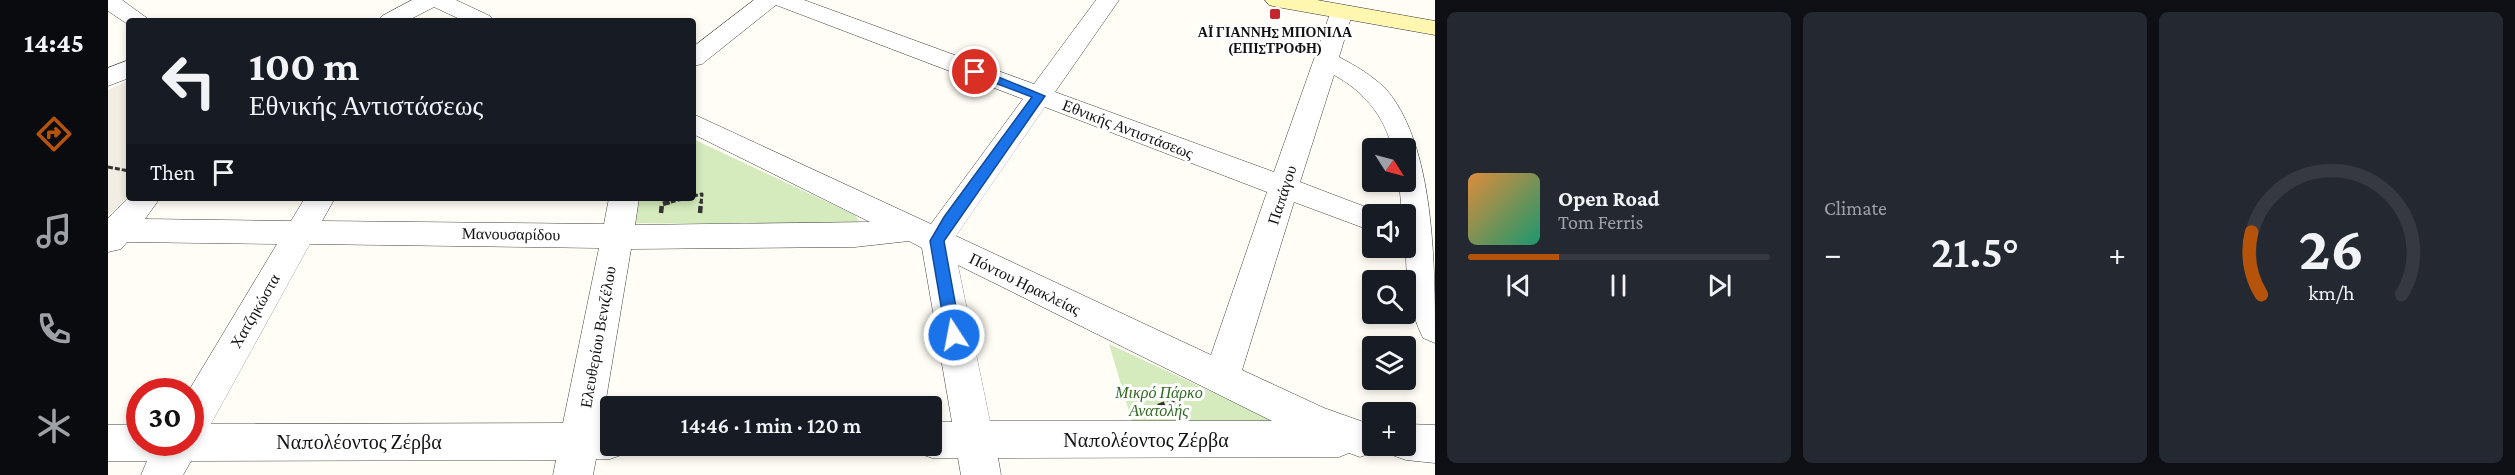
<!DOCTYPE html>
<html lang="en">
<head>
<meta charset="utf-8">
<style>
	:root { --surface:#171b24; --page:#242831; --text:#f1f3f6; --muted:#9ea1a6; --line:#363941; --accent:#b45309 }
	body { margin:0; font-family:"Crimson Pro",serif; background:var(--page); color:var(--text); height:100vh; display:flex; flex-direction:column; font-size:22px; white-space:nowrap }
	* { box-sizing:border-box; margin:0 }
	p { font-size:20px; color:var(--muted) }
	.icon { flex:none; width:33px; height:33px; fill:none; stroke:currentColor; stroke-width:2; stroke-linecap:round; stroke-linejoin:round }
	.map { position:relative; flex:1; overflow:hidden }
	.details { display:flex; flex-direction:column; gap:12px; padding:12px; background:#0d0f14; width:1080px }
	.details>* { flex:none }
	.hud { position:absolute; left:18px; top:18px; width:570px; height:183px; border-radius:6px; box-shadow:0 3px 9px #0003; background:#171b24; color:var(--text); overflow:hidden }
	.needle { width:39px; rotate:126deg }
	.controls { position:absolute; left:1254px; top:138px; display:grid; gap:12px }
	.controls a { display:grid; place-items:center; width:54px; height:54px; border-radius:6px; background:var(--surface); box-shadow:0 3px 9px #0003; font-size:30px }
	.speed { position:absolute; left:18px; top:378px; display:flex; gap:12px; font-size:30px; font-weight:700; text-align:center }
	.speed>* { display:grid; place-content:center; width:78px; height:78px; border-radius:50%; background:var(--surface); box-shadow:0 3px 9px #0003; line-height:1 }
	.speed .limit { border:9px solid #d22; background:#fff; color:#111 }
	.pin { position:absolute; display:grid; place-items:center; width:51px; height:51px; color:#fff; margin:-26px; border:3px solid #fff; border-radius:50%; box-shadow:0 2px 6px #0007 }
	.me { position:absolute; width:66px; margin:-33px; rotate:349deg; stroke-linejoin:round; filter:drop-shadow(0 0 4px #0008) }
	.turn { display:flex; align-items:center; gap:21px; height:126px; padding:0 24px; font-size:27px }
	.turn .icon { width:78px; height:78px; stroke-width:2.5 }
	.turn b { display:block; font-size:42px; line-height:51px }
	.then { display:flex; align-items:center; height:57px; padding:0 24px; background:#0003; gap:12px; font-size:22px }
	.big { font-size:45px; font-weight:600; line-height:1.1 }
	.details .widget { flex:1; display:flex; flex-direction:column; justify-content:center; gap:9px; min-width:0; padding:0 21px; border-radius:9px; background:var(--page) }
	.details .dial { align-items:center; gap:0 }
	.dial svg { height:156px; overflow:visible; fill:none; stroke:var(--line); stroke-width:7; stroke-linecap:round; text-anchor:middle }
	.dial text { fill:var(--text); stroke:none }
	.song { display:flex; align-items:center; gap:18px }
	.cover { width:72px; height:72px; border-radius:9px; background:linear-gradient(135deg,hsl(30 70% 55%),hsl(160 70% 35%)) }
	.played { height:6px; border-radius:3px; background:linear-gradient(90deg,var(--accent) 30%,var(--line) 30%) }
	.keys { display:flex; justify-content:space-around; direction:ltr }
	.heat { display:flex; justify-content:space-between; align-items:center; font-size:33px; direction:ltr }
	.details .tiles { flex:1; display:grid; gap:12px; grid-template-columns:repeat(3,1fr) }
	.trip { position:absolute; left:492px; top:396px; width:342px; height:60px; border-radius:6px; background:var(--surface); box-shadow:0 3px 9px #0003; font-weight:600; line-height:60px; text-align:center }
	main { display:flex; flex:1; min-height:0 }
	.menu { display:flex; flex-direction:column; width:108px; justify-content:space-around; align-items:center; background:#090b0e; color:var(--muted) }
	.menu .icon { width:42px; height:42px }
	.menu .on { color:var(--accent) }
	.menu b { font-size:27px; color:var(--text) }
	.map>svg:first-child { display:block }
	.green { fill:#d5ebbd }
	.plaza { fill:#f1ede2 }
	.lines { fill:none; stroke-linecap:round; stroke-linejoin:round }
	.street-casing { stroke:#444; stroke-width:1 }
	.secondary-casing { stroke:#333; stroke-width:1 }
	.path-far1 { stroke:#333; stroke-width:3; stroke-dasharray:5 2; stroke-linecap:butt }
	.path { stroke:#333; stroke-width:4.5; stroke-dasharray:7 3; stroke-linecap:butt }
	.street { fill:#fff; fill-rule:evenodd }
	.secondary { fill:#fff6b0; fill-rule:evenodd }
	.route { fill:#1a73e8; stroke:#114b97; stroke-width:1.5 }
	.poi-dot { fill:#c4262e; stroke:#fff; stroke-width:2 }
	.labels { text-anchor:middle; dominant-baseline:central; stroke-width:6; stroke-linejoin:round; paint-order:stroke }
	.far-poi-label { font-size:14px; font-weight:bold; fill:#111; stroke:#fff }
	.street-label { font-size:16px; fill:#111; stroke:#fff }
	.park-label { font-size:16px; font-style:italic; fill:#2f6b1f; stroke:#fff }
	.near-street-label { font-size:20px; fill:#111; stroke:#fff }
</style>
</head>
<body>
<main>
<nav class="menu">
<b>14:45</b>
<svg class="icon on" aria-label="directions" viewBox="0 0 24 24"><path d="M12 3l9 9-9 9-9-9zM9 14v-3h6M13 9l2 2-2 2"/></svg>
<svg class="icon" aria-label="music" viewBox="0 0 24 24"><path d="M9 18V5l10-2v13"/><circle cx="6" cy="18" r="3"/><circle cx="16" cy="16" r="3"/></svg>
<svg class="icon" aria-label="phone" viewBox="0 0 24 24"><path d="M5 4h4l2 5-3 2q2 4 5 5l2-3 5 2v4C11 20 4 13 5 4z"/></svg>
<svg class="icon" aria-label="climate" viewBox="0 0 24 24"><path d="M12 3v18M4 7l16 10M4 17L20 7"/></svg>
</nav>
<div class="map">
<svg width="1327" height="475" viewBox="0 0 1327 475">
	<rect width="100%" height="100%" fill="#fffdf5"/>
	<!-- green -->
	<g class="green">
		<polygon points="585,139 747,215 754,226 519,223 524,198 585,198"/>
		<polygon points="1001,344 1164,420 1162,429 1027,432"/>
	</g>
	<!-- plaza -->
	<polygon class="plaza" points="21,80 21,195 9,210 0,214 0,90"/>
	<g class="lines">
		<!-- street casing -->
		<g class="street-casing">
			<g id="street">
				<polygon points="0,0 14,0 43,21 21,21 21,25 0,11"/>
				<polygon points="304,0 348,0 382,16 386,21 356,21 326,7 299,21 270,21 274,16"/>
				<path d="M646,0H696L926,84L988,0H1011L947,92L1166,172L1223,11L1226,6H1242L1245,11L1231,57C1248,66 1263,75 1277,88C1327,144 1327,266 1327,343L1315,338C1295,298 1298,256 1298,214H1294L1291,182H1298V148H1284C1276,115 1255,91 1226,75L1192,182L1276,214H1264V231L1186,202L1134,370L1216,408L1264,425V446H1269L1266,452L1252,457L1241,453L1231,457L890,458L893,475H853L850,458H824L810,453L807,446H824V422H844L814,248L801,241L747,247L523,249L494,423H502V446H520L516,454L502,459H488L485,475H445L448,460L83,461L75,475H33L39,461H0V425L32,424V442H82V392H80L169,244L19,242L13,249L0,252V218L21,197L52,198L37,219L183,221L197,198H227L214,221L496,224L501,198H531L527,225L762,222L585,134V114L823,224L915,99L668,5L594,64L585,66V47ZM937,107L1159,192L1103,355L848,236ZM202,244L491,248L455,423L103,424ZM850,265L1164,421H882Z"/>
				<polygon points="21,60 21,78 0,86 0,68"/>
				<polygon points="1298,424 1327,425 1327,463 1298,460 1284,455 1280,446 1298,446"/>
			</g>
		</g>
		<!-- secondary casing -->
		<g class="secondary-casing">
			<polygon id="secondary" points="1157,0 1209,0 1327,21 1327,35 1169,7 1161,5"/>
		</g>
		<!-- path-far1 -->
		<g class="path-far1">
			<polyline points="0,167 21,171"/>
			<polyline points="585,196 594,194 593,204"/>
			<polyline points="556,204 578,198"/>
		</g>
		<!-- path -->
		<g class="path">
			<polyline points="553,213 554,204 562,202"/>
			<polyline points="592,213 593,202"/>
			<polyline points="1050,406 1079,395"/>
		</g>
		<!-- street -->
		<use href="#street" class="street"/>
		<!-- secondary -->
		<use href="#secondary" class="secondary"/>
	</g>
	<!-- route -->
	<polygon class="route" points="863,69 871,69 937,96 836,241 853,335 846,342 838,335 822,241 836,217 924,97 863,74"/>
	<!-- markers -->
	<rect class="poi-dot" x="1161" y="8" width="12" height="12" rx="3"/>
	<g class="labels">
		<!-- far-poi labels -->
		<g class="far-poi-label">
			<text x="1167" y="32">ΑΪ ΓΙΑΝΝΗΣ ΜΠΟΝΙΛΑ<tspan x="1167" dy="16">(ΕΠΙΣΤΡΟΦΗ)</tspan></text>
		</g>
		<!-- street labels -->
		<g class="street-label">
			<text transform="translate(1020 129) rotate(21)">Εθνικής Αντιστάσεως</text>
			<text transform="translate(1174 195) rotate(-72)">Παπάγου</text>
			<text transform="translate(403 234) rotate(1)">Μανουσαρίδου</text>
			<text transform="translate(917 284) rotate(26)">Πόντου Ηρακλείας</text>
			<text transform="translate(147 311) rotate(-60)">Χατζηκώστα</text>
			<text transform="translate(490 337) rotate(-80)">Ελευθερίου Βενιζέλου</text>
		</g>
		<!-- park labels -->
		<g class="park-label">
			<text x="1051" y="392">Μικρό Πάρκο<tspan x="1051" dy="18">Ανατολής</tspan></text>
		</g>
		<!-- near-street labels -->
		<g class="near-street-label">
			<text x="1038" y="440">Ναπολέοντος Ζέρβα</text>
			<text x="251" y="442">Ναπολέοντος Ζέρβα</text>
		</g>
	</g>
</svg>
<div class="controls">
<a><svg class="needle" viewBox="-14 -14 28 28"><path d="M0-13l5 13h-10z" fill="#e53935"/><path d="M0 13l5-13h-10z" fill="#9ea1a6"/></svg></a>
<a><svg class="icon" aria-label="sound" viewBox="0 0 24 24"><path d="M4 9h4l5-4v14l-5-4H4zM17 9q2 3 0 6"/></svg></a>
<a><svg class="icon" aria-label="search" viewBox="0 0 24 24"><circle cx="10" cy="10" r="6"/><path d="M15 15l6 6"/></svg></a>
<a><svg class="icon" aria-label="layers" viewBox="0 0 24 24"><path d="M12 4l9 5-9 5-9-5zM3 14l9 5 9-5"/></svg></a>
<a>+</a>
</div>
<div class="speed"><div class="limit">30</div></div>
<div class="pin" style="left:867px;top:72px;background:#d93025"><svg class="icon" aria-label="arrive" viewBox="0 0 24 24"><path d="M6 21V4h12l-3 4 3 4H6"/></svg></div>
<svg class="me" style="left:846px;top:335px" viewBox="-20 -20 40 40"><circle r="17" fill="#1a73e8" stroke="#fff" stroke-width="3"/><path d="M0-11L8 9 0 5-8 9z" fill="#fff"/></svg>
<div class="trip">14:46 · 1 min · 120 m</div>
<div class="hud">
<div class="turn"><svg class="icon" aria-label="left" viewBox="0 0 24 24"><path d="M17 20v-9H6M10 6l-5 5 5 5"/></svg><div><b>100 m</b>Εθνικής Αντιστάσεως</div></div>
<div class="then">Then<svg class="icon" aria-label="arrive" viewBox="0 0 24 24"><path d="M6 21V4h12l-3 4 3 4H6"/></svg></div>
</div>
</div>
<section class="details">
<div class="tiles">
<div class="widget">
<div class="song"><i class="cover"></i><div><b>Open Road</b><p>Tom Ferris</p></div></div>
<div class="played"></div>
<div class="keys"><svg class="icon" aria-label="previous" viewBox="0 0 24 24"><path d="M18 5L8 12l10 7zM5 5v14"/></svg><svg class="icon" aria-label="pause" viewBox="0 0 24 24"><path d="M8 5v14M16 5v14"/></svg><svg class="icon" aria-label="next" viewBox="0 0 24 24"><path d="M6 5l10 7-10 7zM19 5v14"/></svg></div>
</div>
<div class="widget"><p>Climate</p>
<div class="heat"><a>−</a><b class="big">21.5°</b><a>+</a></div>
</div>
<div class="widget dial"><svg viewBox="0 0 100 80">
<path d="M14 69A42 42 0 1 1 86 69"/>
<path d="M14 69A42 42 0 0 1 9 37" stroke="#b45309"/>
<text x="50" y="56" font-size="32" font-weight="700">26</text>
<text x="50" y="72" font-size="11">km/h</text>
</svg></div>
</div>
</section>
</main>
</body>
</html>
